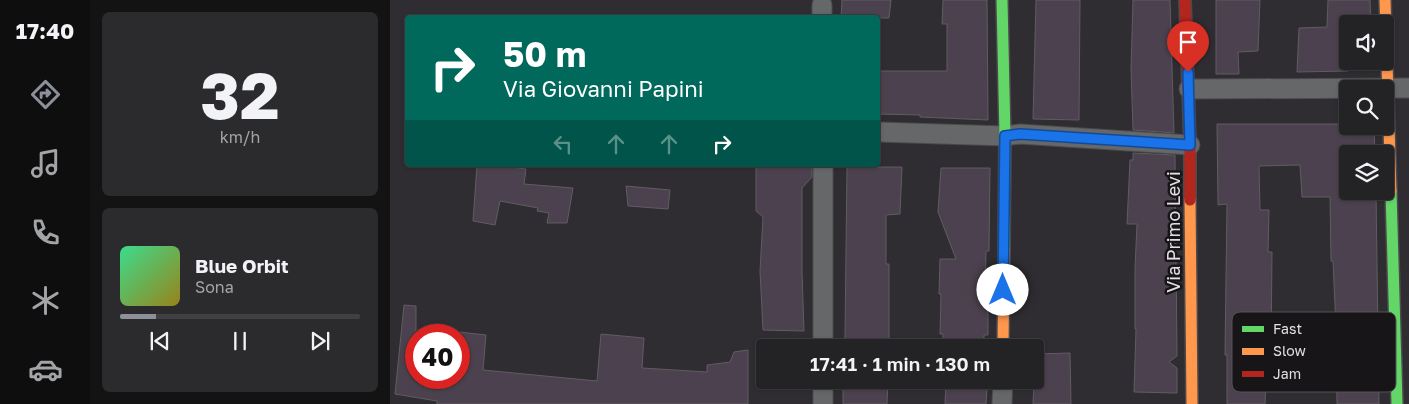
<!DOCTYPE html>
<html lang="en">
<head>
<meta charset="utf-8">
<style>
	:root { --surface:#232225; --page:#2b2a2d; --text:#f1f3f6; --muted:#a3a4a7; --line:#403f42; --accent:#8c9099 }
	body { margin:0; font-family:"Golos Text",sans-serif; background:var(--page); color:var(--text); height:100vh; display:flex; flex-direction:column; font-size:19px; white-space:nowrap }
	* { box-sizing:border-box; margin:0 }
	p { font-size:16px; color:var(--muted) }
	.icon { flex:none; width:28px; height:28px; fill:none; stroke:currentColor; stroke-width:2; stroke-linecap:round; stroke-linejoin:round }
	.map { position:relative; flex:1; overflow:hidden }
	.details { display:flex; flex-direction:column; gap:12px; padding:12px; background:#131314; width:300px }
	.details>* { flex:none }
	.hud { position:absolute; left:15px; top:15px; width:475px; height:152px; border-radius:5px; box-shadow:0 1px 4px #0004,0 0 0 1px var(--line); background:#00695c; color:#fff; overflow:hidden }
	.controls { position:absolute; left:949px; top:15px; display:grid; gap:10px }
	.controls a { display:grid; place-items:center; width:55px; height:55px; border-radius:5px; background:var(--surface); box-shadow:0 1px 4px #0004,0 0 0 1px var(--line); font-size:25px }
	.speed { position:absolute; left:15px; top:324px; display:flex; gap:10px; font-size:25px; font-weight:700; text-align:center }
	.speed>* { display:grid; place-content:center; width:65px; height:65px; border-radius:50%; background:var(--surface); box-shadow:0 1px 4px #0004,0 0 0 1px var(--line); line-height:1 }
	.speed .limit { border:8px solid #d22; background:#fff; color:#111 }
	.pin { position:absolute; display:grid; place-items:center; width:42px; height:42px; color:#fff; margin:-51px -21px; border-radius:50% 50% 50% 0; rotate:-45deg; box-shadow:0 0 5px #0007 }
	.pin .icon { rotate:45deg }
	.me { position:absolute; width:55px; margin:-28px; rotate:0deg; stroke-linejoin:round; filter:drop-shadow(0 0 4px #0008) }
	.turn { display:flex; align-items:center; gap:18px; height:105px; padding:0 15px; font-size:22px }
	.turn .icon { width:65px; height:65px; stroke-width:2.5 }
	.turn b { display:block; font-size:35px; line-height:42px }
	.lanes { display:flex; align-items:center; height:48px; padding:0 15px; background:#0003; justify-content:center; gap:25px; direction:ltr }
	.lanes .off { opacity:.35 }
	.details .widget { flex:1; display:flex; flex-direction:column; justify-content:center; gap:8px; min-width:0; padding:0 18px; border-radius:8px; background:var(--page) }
	.details .dial { align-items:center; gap:0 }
	.dial b { font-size:65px; line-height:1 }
	.song { display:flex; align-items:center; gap:15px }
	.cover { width:60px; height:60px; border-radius:8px; background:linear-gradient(135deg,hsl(150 70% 55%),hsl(50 70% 35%)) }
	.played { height:5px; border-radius:2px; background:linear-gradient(90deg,var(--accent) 15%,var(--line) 15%) }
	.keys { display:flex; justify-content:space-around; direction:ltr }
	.trip { position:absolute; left:366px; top:339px; width:288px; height:50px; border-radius:5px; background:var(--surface); box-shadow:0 1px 4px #0004,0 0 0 1px var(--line); font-weight:600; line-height:50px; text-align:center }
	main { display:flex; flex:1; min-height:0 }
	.dock { display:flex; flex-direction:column; width:90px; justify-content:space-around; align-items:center; background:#0e0e0f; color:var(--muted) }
	.dock .icon { width:35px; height:35px }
	.dock .on { color:var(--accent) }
	.dock b { font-size:22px; color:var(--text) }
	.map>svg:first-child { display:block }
	.building { fill:#4c424f; stroke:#5f5d61 }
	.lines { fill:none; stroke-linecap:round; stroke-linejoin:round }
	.street-casing { stroke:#4c4a4c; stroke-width:21 }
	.fast-casing { stroke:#4c4a4c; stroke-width:14 }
	.slow-casing { stroke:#4c4a4c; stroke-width:14 }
	.jam-casing { stroke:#4c4a4c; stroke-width:14 }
	.street { stroke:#666768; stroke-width:19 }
	.fast { stroke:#63d668; stroke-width:11 }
	.slow { stroke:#ff974d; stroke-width:11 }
	.jam { stroke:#b3261e; stroke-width:11 }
	.route-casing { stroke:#114b97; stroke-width:12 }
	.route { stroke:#1a73e8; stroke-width:9 }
	.labels { text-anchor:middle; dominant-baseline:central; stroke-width:5; stroke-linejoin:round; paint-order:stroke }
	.street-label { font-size:18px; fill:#e2dfe2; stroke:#171518 }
	.key { fill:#171518; stroke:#545255; stroke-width:1 }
	.key-label { font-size:14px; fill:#e2dfe2 }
</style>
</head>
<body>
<main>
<nav class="dock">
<b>17:40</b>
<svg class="icon on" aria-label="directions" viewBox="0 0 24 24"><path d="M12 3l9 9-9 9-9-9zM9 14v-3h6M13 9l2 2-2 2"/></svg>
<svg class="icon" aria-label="music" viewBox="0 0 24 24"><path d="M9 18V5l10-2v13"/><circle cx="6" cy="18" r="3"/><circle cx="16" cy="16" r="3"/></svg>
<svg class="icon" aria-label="phone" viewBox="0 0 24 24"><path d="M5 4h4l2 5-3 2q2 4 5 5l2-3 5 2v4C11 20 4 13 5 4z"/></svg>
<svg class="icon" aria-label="climate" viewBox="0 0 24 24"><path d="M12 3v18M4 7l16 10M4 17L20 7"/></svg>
<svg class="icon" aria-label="car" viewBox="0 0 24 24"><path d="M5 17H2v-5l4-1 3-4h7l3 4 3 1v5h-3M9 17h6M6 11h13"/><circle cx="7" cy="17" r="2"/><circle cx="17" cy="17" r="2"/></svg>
</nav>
<section class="details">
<div class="widget dial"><b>32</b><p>km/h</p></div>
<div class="widget">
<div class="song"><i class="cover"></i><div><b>Blue Orbit</b><p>Sona</p></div></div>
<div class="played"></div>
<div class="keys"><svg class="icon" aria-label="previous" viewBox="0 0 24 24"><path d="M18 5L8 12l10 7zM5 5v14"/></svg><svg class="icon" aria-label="pause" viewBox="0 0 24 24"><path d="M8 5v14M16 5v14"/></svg><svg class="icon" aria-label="next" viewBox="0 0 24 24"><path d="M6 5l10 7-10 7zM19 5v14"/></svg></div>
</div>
</section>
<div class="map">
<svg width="1019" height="404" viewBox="0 0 1019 404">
	<rect width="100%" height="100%" fill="#2f2d31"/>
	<!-- building -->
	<g class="building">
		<polygon points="452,0 501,0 499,18 451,18"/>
		<polygon points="553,0 597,0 598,120 530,117 530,115 488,114 488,71 557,71 557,24 552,24"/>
		<polygon points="646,0 690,0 689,120 643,119"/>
		<polygon points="743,0 780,0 784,133 743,130 741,68"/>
		<polygon points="826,0 870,0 868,51 848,52 849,74 826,74"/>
		<polygon points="938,0 980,0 981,24 958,24 958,71 907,72 909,28 937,27"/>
		<polygon points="827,124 958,124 958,126 984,126 985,154 958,154 958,191 986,191 989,404 947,404 946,327 943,261 941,261 940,197 912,197 910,165 869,166 870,210 879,210 878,252 882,252 881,353 877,353 875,404 837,404 837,355 835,355 837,204 828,205"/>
		<polygon points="743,153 785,155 787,356 779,362 787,368 787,393 744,392 746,329 745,329 745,268 747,224 737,224 740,160 743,160"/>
		<polygon points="87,165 108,165 136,169 134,184 183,188 177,223 157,223 159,213 147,211 148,208 110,201 105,225 83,221"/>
		<polygon points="366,165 422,165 422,177 412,188 412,272 414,331 373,330 370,271 373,217 366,211"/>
		<polygon points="457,167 512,167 510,214 496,215 496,264 499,264 499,348 454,348 455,336"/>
		<polygon points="551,168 600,168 599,251 596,251 595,308 598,308 598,335 594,335 594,348 553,348 553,334 550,334 551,294 549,294 550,259 566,259 548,212"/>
		<polygon points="236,186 280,190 278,209 238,206"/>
		<polygon points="14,305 26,306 26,378 69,378 69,332 96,335 93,370 207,381 211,334 254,338 252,368 317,372 317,365 340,362 344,352 358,350 358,404 47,404 47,401 5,394"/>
		<polygon points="680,353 681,404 643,404 644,380 645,380 645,354"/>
		<polygon points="453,380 498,380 497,404 453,404"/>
		<polygon points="556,380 595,380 597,389 596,404 555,404"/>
	</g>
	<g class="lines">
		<!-- street casing -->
		<g class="street-casing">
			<g id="street">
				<polyline points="432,5 432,18"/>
				<polyline points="799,89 1019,88"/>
				<polyline points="488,132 615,136 630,134 800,145"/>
				<polyline points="433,165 433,348"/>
				<polyline points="433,380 433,404"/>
				<polyline points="612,404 613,380"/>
			</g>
		</g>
		<!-- fast casing -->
		<g class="fast-casing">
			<g id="fast">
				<polyline points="612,0 615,136 614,249"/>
				<polyline points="1001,191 1007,404"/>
			</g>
		</g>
		<!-- slow casing -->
		<g class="slow-casing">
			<g id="slow">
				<polyline points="995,0 1001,191"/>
				<polyline points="800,200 802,404"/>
				<polyline points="613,348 614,249"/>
			</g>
		</g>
		<!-- jam casing -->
		<g class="jam-casing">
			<polyline id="jam" points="795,0 800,145 800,200"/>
		</g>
		<!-- street -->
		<use href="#street" class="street"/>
		<!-- fast -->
		<use href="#fast" class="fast"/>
		<!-- slow -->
		<use href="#slow" class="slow"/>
		<!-- jam -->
		<use href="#jam" class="jam"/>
	</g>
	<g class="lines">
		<!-- route casing -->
		<g class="route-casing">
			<polyline id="route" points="613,290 615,136 630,134 800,145 798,72"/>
		</g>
		<!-- route -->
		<use href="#route" class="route"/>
	</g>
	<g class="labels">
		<!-- street labels -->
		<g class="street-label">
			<text transform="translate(783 232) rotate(-90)">Via Primo Levi</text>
		</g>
	</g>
	<!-- legend -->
	<rect x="842" y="312" width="164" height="80" rx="8" class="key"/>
	<rect x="852" y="326" width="22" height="6" fill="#63d668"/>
	<rect x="852" y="348" width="22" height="7" fill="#ff974d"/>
	<rect x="852" y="371" width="22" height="6" fill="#b3261e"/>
	<g class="key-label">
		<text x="883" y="334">Fast</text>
		<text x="883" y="356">Slow</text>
		<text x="883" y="379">Jam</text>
	</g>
</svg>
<div class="controls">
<a><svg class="icon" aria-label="sound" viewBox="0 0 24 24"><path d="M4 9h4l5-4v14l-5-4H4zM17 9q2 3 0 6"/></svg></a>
<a><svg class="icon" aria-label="search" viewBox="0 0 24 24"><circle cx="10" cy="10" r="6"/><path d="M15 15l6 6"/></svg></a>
<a><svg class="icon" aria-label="layers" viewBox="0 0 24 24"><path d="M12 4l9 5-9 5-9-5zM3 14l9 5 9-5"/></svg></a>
</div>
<div class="speed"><div class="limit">40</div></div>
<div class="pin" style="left:798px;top:72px;background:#d93025"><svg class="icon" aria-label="arrive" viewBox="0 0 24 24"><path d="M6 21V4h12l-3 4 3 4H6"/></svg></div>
<svg class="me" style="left:613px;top:290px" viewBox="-20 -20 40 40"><circle r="19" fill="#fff"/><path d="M0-13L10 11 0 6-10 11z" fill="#1a73e8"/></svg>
<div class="trip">17:41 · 1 min · 130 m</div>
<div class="hud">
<div class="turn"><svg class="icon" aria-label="right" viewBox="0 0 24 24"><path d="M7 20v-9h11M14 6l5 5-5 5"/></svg><div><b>50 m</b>Via Giovanni Papini</div></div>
<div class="lanes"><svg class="icon off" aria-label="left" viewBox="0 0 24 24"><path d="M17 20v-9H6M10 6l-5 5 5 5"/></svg><svg class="icon off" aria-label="ahead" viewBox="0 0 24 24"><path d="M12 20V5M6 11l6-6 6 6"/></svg><svg class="icon off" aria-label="ahead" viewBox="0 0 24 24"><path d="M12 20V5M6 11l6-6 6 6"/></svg><svg class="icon" aria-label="right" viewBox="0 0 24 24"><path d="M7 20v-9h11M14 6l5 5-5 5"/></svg></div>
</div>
</div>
</main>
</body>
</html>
